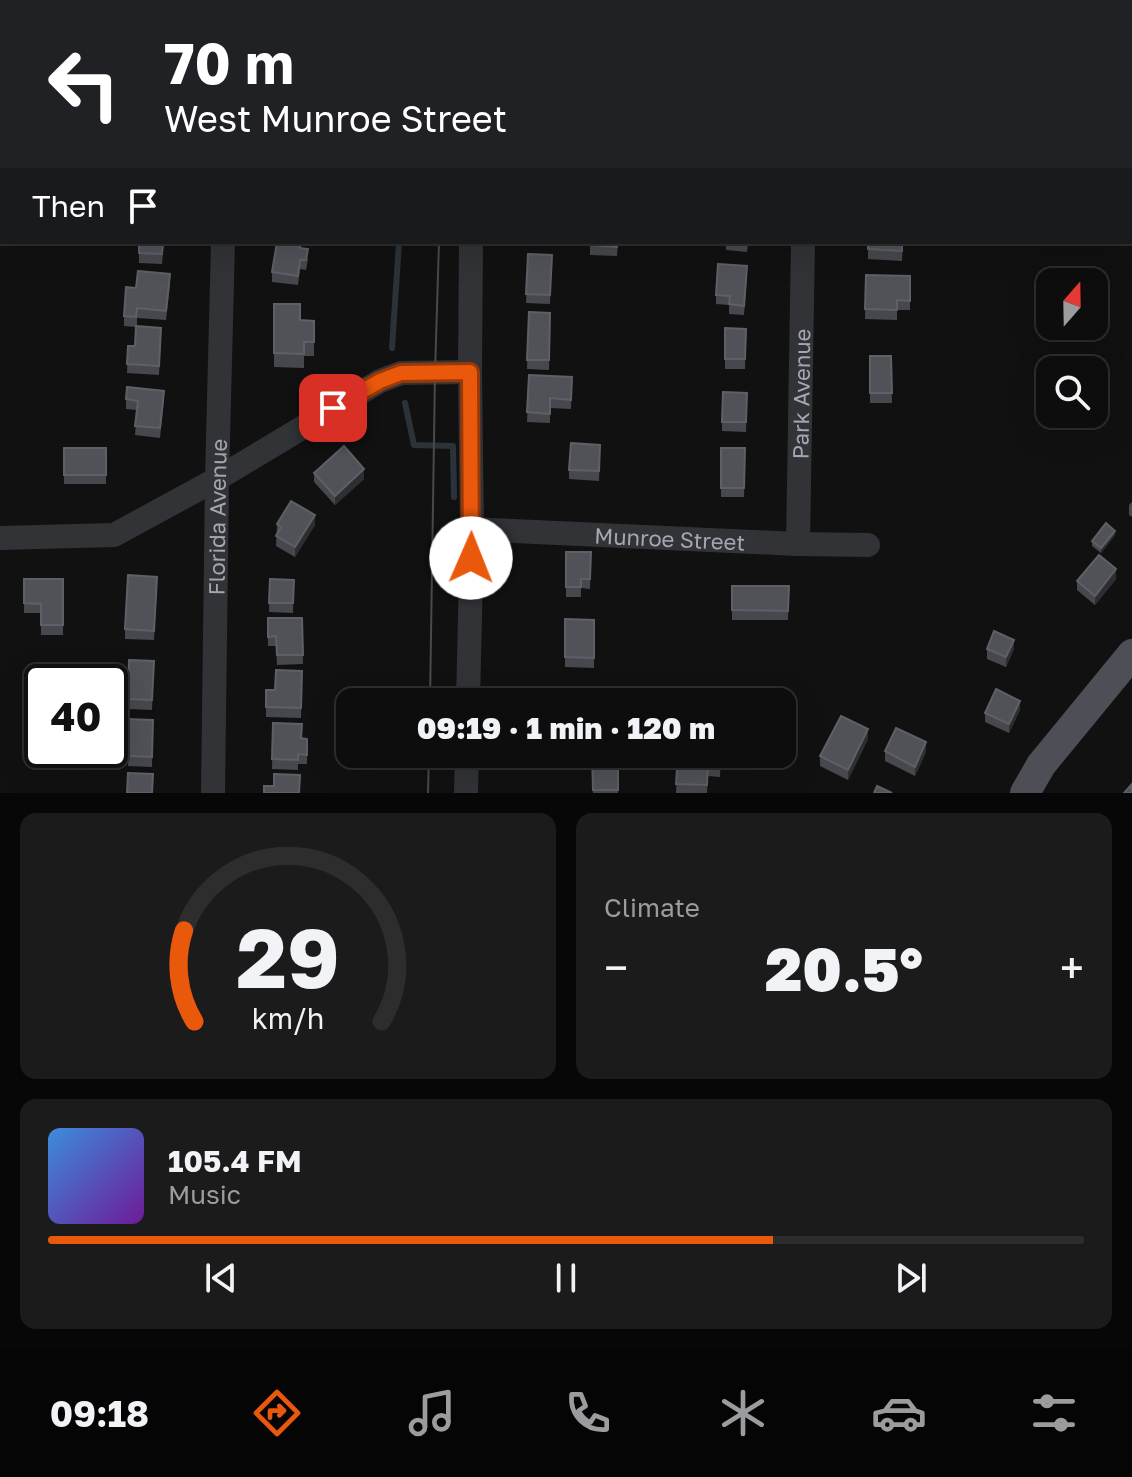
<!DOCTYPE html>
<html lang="en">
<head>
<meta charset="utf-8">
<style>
	:root { --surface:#0d0d0e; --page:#1b1b1c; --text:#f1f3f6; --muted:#9a9c9e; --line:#2d2d2e; --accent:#ea580c }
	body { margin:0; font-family:"Golos Text",sans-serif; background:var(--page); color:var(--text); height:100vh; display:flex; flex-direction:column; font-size:30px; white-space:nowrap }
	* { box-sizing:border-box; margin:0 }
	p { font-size:26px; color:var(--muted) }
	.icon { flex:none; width:44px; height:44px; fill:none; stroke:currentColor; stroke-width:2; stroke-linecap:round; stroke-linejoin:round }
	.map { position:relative; height:793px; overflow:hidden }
	.side { display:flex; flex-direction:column; gap:20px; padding:20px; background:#070708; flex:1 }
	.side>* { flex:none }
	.banner { position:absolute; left:0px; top:0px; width:1132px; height:244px; box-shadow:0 8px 32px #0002,0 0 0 2px var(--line); background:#202124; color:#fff; overflow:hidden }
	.needle { width:52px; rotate:20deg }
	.controls { position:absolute; left:1036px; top:268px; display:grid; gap:16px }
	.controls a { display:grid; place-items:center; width:72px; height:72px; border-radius:16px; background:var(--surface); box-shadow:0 8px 32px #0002,0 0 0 2px var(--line); font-size:40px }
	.speed { position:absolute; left:24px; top:664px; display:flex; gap:16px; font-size:40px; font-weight:700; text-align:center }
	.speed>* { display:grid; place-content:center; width:104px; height:104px; border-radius:50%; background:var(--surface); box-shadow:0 8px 32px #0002,0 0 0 2px var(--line); line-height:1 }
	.speed .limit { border:4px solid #111; border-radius:12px; background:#fff; color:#111 }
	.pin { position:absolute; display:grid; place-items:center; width:68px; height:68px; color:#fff; margin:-34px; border-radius:16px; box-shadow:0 4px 12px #0006 }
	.me { position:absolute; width:88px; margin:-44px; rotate:1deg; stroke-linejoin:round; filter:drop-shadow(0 0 6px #0008) }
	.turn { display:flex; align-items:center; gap:28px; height:168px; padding:0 32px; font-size:36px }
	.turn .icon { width:104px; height:104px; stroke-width:2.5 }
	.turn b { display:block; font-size:56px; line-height:68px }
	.then { display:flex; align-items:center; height:76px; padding:0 32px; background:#0003; gap:16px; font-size:30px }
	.big { font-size:60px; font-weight:800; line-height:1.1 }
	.side .card { flex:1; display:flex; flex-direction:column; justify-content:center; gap:12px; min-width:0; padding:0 28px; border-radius:16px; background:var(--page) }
	.side .dial { align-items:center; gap:0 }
	.dial svg { height:208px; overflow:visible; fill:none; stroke:var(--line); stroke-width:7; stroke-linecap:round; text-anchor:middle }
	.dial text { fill:var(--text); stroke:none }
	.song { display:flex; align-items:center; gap:24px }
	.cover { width:96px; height:96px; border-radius:12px; background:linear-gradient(135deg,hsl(210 70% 55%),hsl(280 70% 35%)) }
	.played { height:8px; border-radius:4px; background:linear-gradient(90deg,var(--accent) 70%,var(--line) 70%) }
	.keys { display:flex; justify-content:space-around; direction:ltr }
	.heat { display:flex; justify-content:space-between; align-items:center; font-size:44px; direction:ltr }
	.side .tiles { flex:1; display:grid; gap:20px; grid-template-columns:1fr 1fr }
	.card:last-child { grid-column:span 2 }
	.trip { position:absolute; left:336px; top:688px; width:460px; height:80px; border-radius:16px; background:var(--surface); box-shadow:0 8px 32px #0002,0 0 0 2px var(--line); font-weight:800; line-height:80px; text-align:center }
	.menu { display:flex; height:128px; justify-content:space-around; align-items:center; background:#050506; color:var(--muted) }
	.menu .icon { width:56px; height:56px }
	.menu .on { color:var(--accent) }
	.menu b { font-size:36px; color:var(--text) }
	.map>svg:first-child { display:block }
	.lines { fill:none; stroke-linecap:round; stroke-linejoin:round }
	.stream { stroke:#2b333a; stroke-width:6 }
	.minor { stroke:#323337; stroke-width:24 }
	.major { stroke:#4e4f56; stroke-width:30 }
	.tram { stroke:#494a50; stroke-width:2 }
	.wall { fill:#47484d }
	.shaded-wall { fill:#2d2e31 }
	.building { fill:#515258; stroke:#5d6066; stroke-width:2 }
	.route-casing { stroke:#983908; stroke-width:20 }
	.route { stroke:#ea580c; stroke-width:14 }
	.labels { text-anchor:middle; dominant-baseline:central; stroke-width:7; stroke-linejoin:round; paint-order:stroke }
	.street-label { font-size:22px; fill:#a2a7b2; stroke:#0c0c0d }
</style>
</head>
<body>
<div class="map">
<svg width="1132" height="793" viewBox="0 0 1132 793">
	<rect width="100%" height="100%" fill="#111112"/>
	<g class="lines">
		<!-- stream -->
		<g class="stream">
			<polyline points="415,2 415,0"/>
			<polyline points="392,348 399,242"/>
			<polyline points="405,403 414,445 453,446 454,497"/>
		</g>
		<!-- minor -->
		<g class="minor">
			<polyline points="245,2 245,0"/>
			<polyline points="496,2 496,0"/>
			<polyline points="833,2 833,0"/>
			<path id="s1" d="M472,529L798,544L868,545"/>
			<polyline points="0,538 114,535 217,479 380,381 401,373 470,372"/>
			<path id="s2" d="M798,544L803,242"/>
			<polyline points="468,702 472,529 470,372 471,242"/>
			<path id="s3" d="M213,793L217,479L223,242"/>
			<polyline points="466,793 467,754"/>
		</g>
		<!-- major -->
		<polyline class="major" points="1025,793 1041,765 1132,654"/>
		<!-- tram -->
		<g class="tram">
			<polyline points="462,2 462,0"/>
			<polyline points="430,702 435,373 439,242"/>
			<polyline points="428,793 429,754"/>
		</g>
	</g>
	<!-- wall -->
	<g class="wall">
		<polygon points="139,242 164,242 162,264 139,263"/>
		<polygon points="590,242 618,242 617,256 590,255"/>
		<polygon points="726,242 748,242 747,252 726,250"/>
		<polygon points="903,242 902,261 868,259 868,249"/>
		<polygon points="301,248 308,259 306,270 300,269 298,285 272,282 272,272"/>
		<polygon points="528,254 552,255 550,304 526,303"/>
		<polygon points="866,275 910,276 910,310 897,310 897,320 865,319"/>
		<polygon points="747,276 744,315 729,314 729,305 716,304 716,295"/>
		<polygon points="170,284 166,320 137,318 137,326 161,337 159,375 127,373 128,346 135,346 136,327 124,326 124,316 136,288"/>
		<polygon points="274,304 300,320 314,321 314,356 304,356 304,368 274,367"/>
		<polygon points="529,312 550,313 549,370 527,369"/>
		<polygon points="725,328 746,329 745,369 725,369"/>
		<polygon points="870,356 891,356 892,403 870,403"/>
		<polygon points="529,375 572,377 571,409 550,408 550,423 527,422"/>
		<polygon points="747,393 746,432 722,431 722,422"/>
		<polygon points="126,399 164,400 160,438 135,435 137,410 126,409"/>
		<rect x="64" y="448" width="42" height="36"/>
		<polygon points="721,448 745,448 744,497 721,497"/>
		<polygon points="600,454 599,481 569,479 569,470"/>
		<polygon points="314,473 364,479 335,505 314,482"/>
		<polygon points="1132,502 1132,517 1129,515 1129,505"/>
		<polygon points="277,524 315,525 295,557 276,546"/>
		<polygon points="1115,535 1101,553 1092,546 1092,541"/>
		<polygon points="566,552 591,552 590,589 581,588 581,597 566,597"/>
		<polygon points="24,579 63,579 63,635 41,635 41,613 24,613"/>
		<polygon points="270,579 294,580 293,613 269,612"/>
		<polygon points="1116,579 1095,605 1077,590 1077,581"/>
		<polygon points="732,586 789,586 788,620 732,620"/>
		<polygon points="157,587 154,640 125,639 125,629"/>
		<polygon points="268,618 302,618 303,664 277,665 276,646 268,646"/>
		<polygon points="565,619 594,620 594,668 565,667"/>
		<polygon points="987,649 1014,649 1006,667 987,659"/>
		<polygon points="129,660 154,661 152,710 128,709"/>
		<polygon points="302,671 301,718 266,717 266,690 275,690"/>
		<polygon points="1020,710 1009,733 985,722 985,713"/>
		<polygon points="125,719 153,720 152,767 128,766 129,743 124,743"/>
		<polygon points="273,723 301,738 307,739 307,764 298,764 298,770 272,769"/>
		<polygon points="868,739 848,780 820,766 820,756"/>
		<polygon points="885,751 926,752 915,776 885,761"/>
		<polygon points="592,754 618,754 618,793 593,793"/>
		<polygon points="678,754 721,754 720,777 708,776 707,793 676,793"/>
	</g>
	<!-- shaded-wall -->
	<g class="shaded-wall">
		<polygon points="364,469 364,479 335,505 335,496"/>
		<polygon points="315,515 315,525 295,557 295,547"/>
		<polygon points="1115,531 1115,535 1101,553 1101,548"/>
		<polygon points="1116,569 1116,579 1095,605 1095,596"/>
		<polygon points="1014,640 1014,649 1006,667 1006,657"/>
		<polygon points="1020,701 1020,710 1009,733 1009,724"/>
		<polygon points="868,729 868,739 848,780 848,770"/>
		<polygon points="926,742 926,752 915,776 915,767"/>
	</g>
	<!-- building -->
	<g class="building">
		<polygon points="150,0 152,0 169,2 150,2"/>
		<rect x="296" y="0" width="34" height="2"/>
		<polygon points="741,0 777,0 776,2 741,2"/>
		<rect x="983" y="0" width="43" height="2"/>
		<polygon points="139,242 163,242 162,254 139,253"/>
		<polygon points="277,242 300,242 300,248 308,249 306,260 300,260 298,276 272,272"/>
		<polygon points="590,242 618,242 617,247 590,245"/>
		<polygon points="868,242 902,242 902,251 868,249"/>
		<polygon points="528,254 552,255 550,295 526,294"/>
		<polygon points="718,264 747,266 744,306 729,304 730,296 716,295"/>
		<polygon points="138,271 170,274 166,311 137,308 136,317 124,316 126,287 136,288"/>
		<polygon points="866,275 910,276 910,301 897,300 897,310 865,309"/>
		<polygon points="274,304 300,304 300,320 314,321 314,342 304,342 304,354 274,353"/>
		<polygon points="529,312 550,313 549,360 527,360"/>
		<polygon points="136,326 161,328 159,366 127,364 128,346 135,346"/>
		<polygon points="725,328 746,329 745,359 725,359"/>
		<polygon points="870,356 891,356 892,393 870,393"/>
		<polygon points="529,375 572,377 571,400 550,398 550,414 527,412"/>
		<polygon points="127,387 164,391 160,428 135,426 138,401 126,399"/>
		<polygon points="723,392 747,393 746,422 722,422"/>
		<polygon points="571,443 600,445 599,471 569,470"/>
		<polygon points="344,446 364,469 335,496 314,473"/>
		<rect x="64" y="448" width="42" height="27"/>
		<polygon points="721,448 745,448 744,488 721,488"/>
		<polygon points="291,501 315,515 295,547 276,536 281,527 277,524"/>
		<polygon points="1106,523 1115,531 1101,548 1092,541"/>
		<polygon points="566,552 591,552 590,579 581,579 581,587 566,587"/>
		<polygon points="1099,555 1116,569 1095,596 1077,581"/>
		<polygon points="128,575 157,577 154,631 125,629"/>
		<polygon points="24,579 63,579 63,625 41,625 41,604 24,603"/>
		<polygon points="270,579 294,580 293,603 269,603"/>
		<polygon points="732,586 789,586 788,611 732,610"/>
		<polygon points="268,618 302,618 303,655 277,655 276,636 268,637"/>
		<polygon points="565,619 594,620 594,658 565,657"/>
		<polygon points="994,631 1014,640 1006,657 987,649"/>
		<polygon points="129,660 154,661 152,700 128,699"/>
		<polygon points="276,670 302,671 301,708 266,707 266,690 275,690"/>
		<polygon points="996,689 1020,701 1009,724 985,713"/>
		<rect x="570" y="694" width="20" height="8"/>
		<polygon points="841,716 868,729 848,770 820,756"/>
		<polygon points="125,719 153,720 152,757 128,756 129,734 124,734"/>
		<polygon points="273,723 302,724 301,738 307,739 307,755 298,754 298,760 272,759"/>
		<polygon points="896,728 926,742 915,767 885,751"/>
		<polygon points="592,754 618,754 618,790 593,790"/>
		<polygon points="678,754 721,754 720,762 708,762 707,785 676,784"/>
		<polygon points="128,773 153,774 152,793 127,793"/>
		<polygon points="274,774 300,775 299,793 264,793 264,786 274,786"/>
		<polygon points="1132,784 1132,793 1124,793"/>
		<polygon points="877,786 892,793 874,793"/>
	</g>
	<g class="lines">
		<!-- route casing -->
		<g class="route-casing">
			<polyline id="route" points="333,408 380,381 401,373 470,372 471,558"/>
		</g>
		<!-- route -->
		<use href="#route" class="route"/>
	</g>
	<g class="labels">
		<!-- street labels -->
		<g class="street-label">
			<text stroke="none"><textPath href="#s2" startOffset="150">Park Avenue</textPath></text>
			<text stroke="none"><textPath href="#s3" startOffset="276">Florida Avenue</textPath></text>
			<text stroke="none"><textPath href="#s1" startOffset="198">Munroe Street</textPath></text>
		</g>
	</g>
</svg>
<div class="controls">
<a><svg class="needle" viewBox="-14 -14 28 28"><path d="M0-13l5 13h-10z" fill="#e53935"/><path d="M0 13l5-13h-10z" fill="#9a9c9e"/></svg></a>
<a><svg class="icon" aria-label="search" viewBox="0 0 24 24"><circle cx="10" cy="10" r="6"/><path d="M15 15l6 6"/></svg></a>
</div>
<div class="speed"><div class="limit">40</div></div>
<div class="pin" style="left:333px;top:408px;background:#d93025"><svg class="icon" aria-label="arrive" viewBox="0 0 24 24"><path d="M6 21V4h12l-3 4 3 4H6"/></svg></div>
<svg class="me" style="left:471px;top:558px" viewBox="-20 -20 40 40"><circle r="19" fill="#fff"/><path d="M0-13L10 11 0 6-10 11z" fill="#ea580c"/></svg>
<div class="trip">09:19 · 1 min · 120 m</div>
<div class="banner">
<div class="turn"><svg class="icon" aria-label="left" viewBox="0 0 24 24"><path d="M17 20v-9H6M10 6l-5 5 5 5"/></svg><div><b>70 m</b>West Munroe Street</div></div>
<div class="then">Then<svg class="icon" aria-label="arrive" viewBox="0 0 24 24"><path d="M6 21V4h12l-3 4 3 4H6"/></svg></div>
</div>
</div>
<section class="side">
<div class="tiles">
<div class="card dial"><svg viewBox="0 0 100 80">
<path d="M14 69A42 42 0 1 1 86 69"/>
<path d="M14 69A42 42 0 0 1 10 34" stroke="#ea580c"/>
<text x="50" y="56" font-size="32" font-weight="700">29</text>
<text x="50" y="72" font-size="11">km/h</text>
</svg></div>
<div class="card"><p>Climate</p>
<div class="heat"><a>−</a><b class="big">20.5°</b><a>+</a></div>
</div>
<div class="card">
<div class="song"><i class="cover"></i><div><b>105.4 FM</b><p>Music</p></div></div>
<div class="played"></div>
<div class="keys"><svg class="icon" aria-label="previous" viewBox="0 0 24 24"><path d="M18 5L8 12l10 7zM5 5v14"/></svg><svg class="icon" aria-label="pause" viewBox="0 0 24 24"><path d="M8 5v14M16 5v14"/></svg><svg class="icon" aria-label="next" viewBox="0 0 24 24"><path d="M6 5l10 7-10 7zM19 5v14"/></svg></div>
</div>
</div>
</section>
<nav class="menu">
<b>09:18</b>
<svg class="icon on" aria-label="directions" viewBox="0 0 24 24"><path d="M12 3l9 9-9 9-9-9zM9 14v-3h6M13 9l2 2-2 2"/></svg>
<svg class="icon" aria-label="music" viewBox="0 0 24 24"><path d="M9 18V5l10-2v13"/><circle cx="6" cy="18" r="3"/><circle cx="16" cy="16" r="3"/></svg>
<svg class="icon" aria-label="phone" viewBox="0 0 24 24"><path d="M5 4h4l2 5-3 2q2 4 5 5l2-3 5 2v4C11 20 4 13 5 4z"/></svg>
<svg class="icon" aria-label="climate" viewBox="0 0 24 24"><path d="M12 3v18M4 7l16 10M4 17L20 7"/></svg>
<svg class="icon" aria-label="car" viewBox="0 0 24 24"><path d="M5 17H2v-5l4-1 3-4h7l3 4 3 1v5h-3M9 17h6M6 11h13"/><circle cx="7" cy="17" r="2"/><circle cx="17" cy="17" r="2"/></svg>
<svg class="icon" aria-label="filters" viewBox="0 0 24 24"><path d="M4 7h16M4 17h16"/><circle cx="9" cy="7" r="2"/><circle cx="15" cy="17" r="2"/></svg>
</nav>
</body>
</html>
